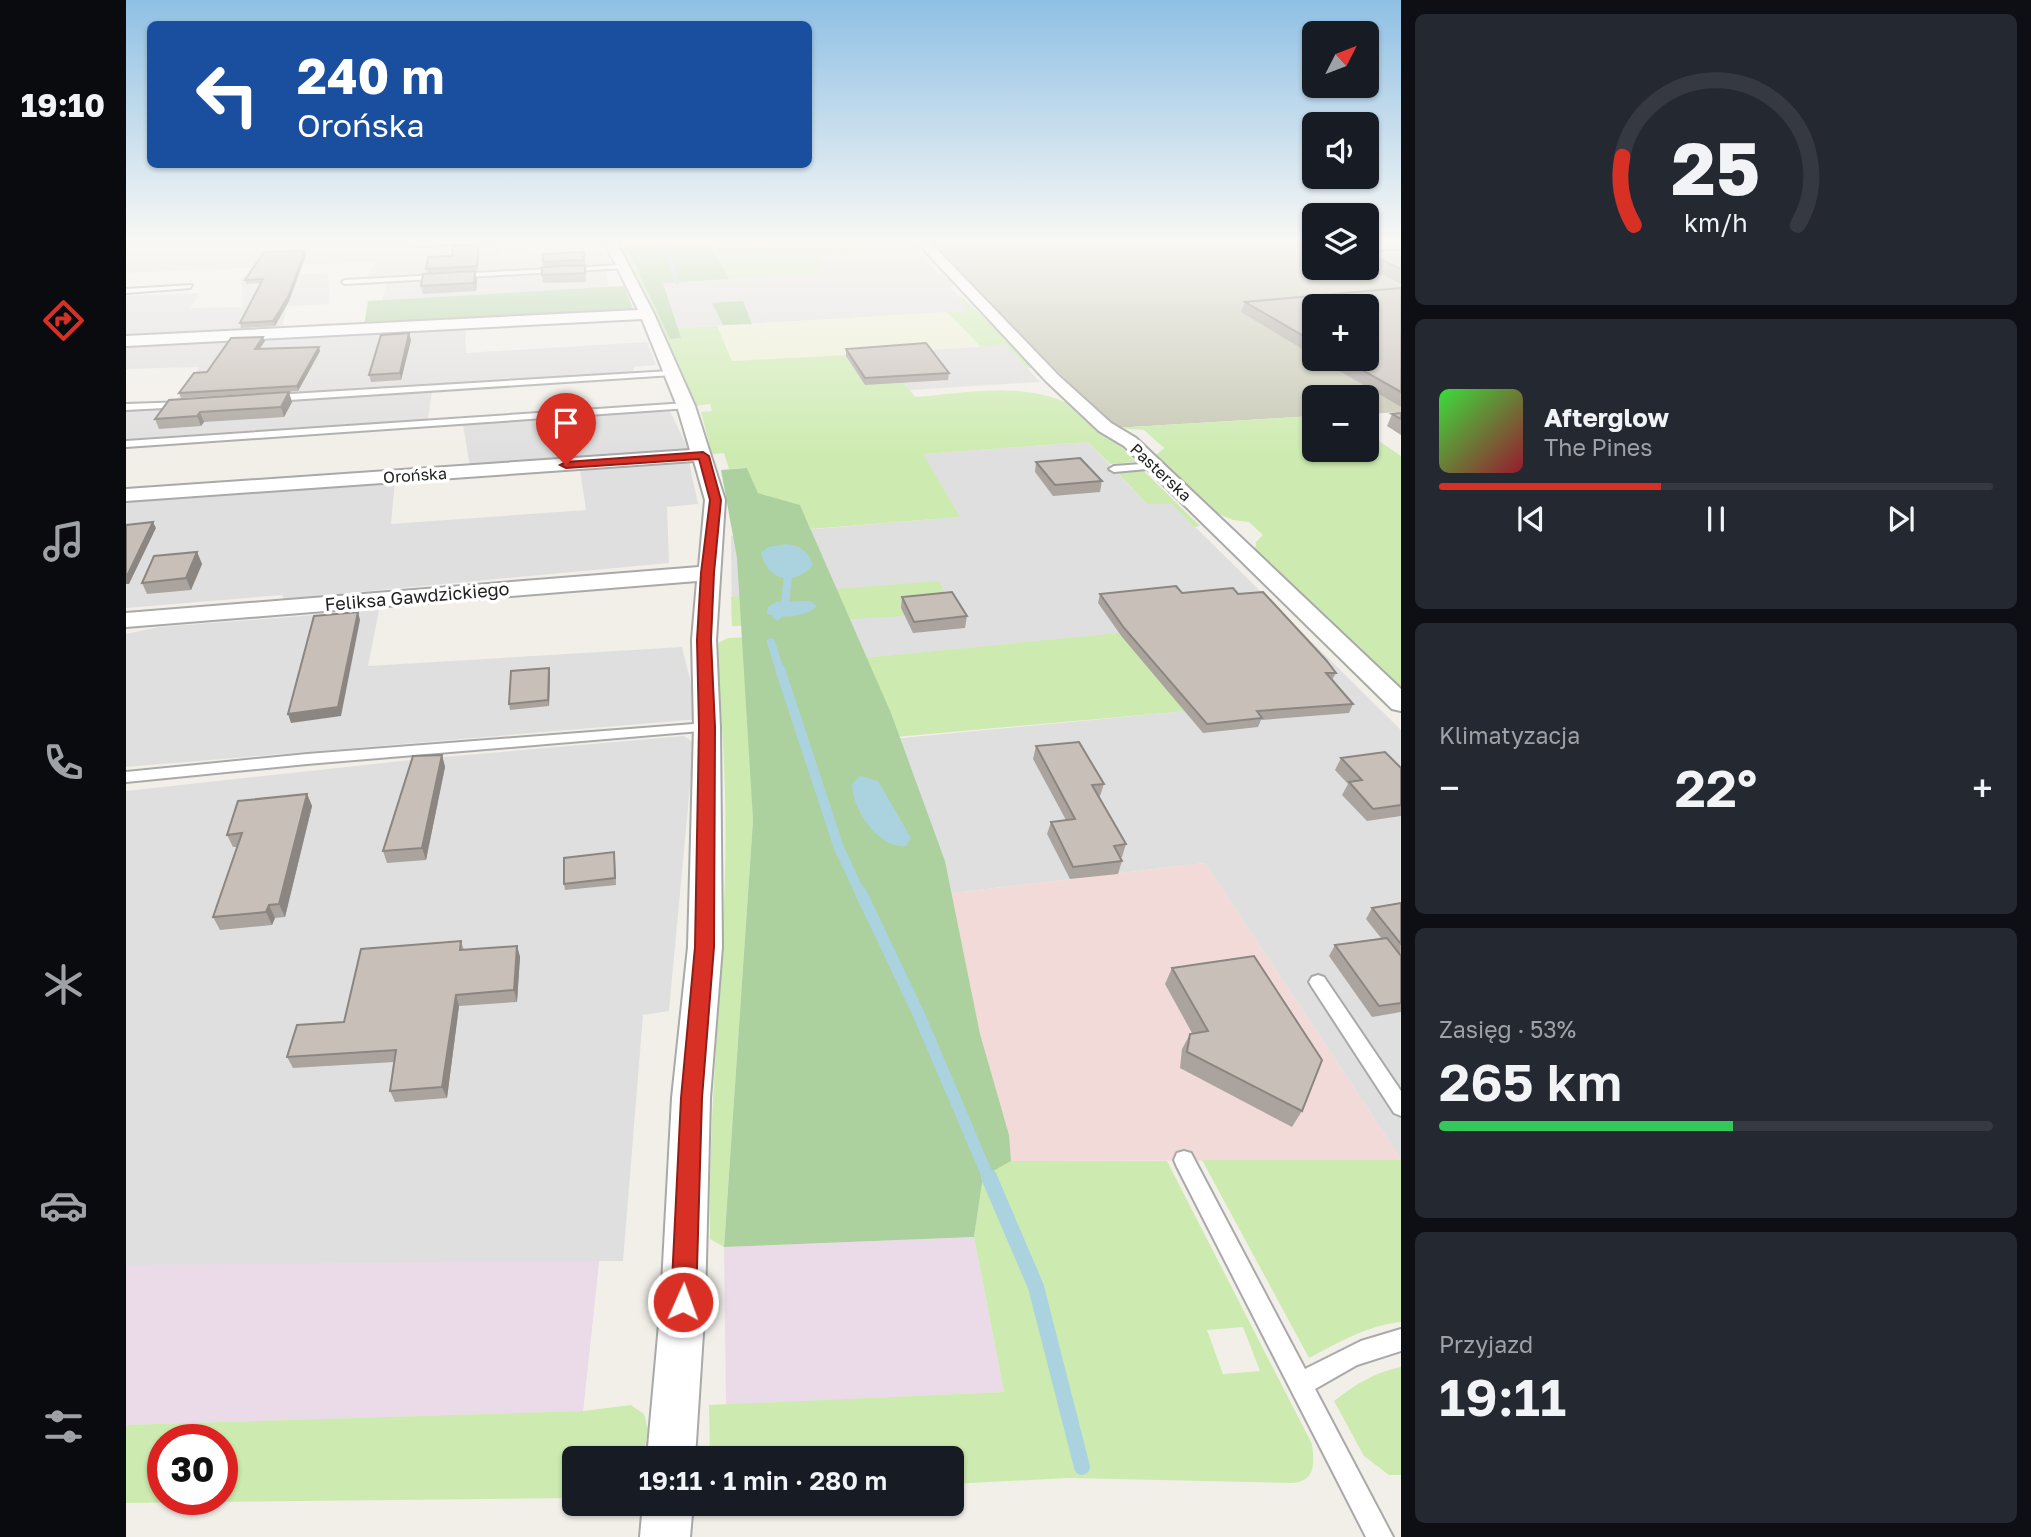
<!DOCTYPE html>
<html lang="pl">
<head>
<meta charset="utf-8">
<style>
	:root { --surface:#171b24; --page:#242831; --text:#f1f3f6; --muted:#9ea1a6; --line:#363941; --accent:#d93025 }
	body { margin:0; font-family:"Golos Text",sans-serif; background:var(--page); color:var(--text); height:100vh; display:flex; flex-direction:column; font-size:26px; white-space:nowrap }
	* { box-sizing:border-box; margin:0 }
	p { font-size:23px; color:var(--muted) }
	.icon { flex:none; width:38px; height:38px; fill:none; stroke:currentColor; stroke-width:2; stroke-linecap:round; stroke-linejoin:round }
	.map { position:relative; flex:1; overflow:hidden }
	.panel { display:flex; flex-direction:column; gap:14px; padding:14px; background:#0d0f14; width:630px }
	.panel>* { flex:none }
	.banner { position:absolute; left:21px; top:21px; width:665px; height:147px; border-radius:10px; box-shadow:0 2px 5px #0004; background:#1a4fa0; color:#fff; overflow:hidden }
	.needle { width:46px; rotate:48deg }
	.buttons { position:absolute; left:1176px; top:21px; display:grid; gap:14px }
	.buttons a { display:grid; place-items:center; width:77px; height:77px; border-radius:10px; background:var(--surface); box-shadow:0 2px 5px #0004; font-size:35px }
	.speed { position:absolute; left:21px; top:1424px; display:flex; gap:14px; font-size:35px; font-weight:700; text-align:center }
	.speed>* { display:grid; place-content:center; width:91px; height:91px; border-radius:50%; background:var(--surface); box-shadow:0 2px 5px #0004; line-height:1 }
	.speed .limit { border:10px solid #d22; background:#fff; color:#111 }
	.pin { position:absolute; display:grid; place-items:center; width:60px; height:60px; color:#fff; margin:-72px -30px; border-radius:50% 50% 50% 0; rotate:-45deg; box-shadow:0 0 7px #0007 }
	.pin .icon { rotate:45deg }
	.me { position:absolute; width:77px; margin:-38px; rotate:2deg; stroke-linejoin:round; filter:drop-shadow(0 0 5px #0008) }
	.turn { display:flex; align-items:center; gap:24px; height:147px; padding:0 35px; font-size:32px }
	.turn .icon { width:91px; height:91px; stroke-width:2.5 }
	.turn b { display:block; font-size:49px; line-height:60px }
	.big { font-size:52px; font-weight:600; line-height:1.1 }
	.panel .tile { flex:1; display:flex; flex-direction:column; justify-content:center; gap:10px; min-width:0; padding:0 24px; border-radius:10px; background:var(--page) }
	.panel .dial { align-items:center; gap:0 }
	.dial svg { height:182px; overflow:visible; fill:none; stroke:var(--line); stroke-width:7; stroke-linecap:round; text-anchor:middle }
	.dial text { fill:var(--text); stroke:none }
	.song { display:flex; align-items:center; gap:21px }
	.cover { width:84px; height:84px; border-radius:10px; background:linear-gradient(135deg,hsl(120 70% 55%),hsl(350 70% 35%)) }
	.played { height:7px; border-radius:4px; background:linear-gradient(90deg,var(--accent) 40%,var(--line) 40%) }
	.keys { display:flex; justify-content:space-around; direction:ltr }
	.heat { display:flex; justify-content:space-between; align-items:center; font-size:38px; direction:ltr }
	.charge { height:10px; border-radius:5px; background:linear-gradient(90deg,#34c759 53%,var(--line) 0) }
	.trip { position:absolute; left:436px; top:1446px; width:402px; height:70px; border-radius:10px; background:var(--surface); box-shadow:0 2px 5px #0004; font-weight:600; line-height:70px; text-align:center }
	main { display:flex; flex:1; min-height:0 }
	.menu { display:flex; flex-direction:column; width:126px; justify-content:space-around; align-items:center; background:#090b0e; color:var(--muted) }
	.menu .icon { width:49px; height:49px }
	.menu .current { color:var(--accent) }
	.menu b { font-size:32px; color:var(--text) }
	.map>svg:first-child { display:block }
	.residential { fill:#e0dfdf }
	.commercial { fill:#f2dad9 }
	.industrial { fill:#ebdbe8 }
	.construction { fill:#c7c7b4; fill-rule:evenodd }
	.farmland { fill:#eef0d5 }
	.grass { fill:#cdebb0; fill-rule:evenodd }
	.forest { fill:#add19e }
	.water { fill:#aad3df }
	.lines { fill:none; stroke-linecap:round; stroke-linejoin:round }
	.stream-far4 { stroke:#aad3df; stroke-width:4.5 }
	.stream-far3 { stroke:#aad3df; stroke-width:8 }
	.stream-far2 { stroke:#aad3df; stroke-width:10 }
	.stream-far1 { stroke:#aad3df; stroke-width:12 }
	.stream { stroke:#aad3df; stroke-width:16 }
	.service-casing { stroke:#a9a9a9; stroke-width:4 }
	.minor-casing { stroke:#a9a9a9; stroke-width:4 }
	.service { fill:#fff; fill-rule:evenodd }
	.minor { fill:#fff; fill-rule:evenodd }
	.wall { fill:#aba49e }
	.shaded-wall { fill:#8b8681 }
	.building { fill:#c7bfb8; stroke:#8b8681; stroke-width:2 }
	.route { fill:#d93025; stroke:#8d1f18; stroke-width:2 }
	.labels { text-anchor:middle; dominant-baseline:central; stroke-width:7; stroke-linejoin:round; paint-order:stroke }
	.far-street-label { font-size:16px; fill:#222; stroke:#fff }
	.street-label { font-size:18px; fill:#222; stroke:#fff }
</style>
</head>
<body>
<main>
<nav class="menu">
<b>19:10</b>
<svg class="icon current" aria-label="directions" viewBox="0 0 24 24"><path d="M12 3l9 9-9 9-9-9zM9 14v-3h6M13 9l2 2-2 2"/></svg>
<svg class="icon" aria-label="music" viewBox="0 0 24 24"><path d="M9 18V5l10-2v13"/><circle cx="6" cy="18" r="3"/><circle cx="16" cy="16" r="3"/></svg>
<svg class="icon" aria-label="phone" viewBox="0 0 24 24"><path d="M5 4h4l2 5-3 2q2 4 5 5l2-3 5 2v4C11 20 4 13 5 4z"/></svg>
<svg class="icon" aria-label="climate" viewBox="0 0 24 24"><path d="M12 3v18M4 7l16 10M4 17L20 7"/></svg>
<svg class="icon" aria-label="car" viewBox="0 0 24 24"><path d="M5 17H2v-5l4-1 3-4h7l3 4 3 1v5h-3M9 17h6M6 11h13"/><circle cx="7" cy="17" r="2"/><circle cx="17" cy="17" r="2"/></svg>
<svg class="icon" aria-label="filters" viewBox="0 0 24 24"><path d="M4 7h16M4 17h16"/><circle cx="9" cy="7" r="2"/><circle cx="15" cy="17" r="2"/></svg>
</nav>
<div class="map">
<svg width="1275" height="1537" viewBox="0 0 1275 1537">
	<rect width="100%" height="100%" fill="#f2efe9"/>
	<!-- residential -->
	<g class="residential">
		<polygon points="0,241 307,241 306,246 375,243 374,256 483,251 486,266 242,276 249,262 0,273"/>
		<polygon points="789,250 813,274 818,274 828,285 824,287 845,311 551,328 537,282 696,274 696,255"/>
		<polygon points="480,271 483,288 256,300 261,282"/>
		<polygon points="202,273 204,304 161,306 156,328 0,336 0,296 74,293 64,308 117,307 115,277"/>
		<polygon points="339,327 340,353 521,342 530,365 508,367 507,373 307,384 302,419 0,439 0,410 46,407 73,367 0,369 0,345"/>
		<polygon points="879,344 914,382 784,390 757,353"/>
		<polygon points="544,411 563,451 344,466 337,425"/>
		<polygon points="962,442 1021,504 1046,504 1275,730 1275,1159 1079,863 768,900 692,746 1060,711 994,634 705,661 688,622 606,626 605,536 833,517 796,454"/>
		<polygon points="563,462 572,504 541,507 543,563 158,599 156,595 0,608 0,500 269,481 265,524 460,510 454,470"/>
		<polygon points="253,610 242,666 556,647 574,719 0,767 0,634 33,627"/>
		<polygon points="558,736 568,743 543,1011 517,1015 497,1261 473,1261 457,1411 0,1425 0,791 294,759"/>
	</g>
	<!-- commercial -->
	<polygon class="commercial" points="1079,863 1275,1159 1275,1160 885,1161 768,900"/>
	<!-- industrial -->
	<g class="industrial">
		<polygon points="848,1237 878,1392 600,1405 598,1247"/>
		<polygon points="473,1261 457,1411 0,1425 0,1265"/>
	</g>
	<!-- construction -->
	<path class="construction" d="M801,241H1188V268H1241V241H1275V248L1265,249L1275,254V412L1241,414V397H1188V416L988,428ZM1188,306H1241V359H1188Z"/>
	<!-- farmland -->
	<polygon class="farmland" points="821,312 855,347 606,361 591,326"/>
	<!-- grass -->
	<g class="grass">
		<path d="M492,241H497L544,339L555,338L551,328L591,326L606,361L757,353L789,397C838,393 899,381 945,405C969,417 991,443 1010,462L984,464L962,442L797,454L834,517L685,529L674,506L632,493L621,468L603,469L598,453L586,454L575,412L586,411L584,404L569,406C540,353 520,295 492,241Z"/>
		<polygon points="582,241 792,241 800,249 696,255 696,274 603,279"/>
		<polygon points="832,296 837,298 911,368 901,368 879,344 855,347 821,312 844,311"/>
		<polygon points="1188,416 1188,450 1241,450 1241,433 1275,456 1275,691 1129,552 1130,542 1137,535 1123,522 1107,520 1088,512 1029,456 1038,448 1018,430 988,428"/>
		<polygon points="1018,471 1074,526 1068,527 1046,504 1021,504 992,473"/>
		<polygon points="813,581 824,604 775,608 779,616 606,626 605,597"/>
		<path d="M994,633L1061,711L624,750L627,820L598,1247L584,1239C582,1119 595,998 599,878C601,799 597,722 590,644L602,638L693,634L705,661Z"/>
		<path d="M1076,1160H1275V1322C1242,1325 1212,1343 1183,1358Z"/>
		<path d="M885,1161H1041L1186,1444C1189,1465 1189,1483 1163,1483L943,1478L826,1484V1458H584L583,1405L878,1392L848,1237L857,1177ZM1117,1327L1134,1371L1097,1374L1081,1330Z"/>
		<path d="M1275,1367V1475H1263L1238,1456L1208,1401C1228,1385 1249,1372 1275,1367Z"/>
		<path d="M505,1405L518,1414L522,1430L517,1458H448V1498L0,1503V1425L457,1411ZM96,1440V1500H37V1440Z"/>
	</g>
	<!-- forest -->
	<g class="forest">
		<polygon points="497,241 582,241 603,279 537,283 555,338 544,339"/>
		<polygon points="498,286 508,311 238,326 242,301"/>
		<polygon points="617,301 626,324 597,325 586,303"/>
		<polygon points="621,468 632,493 674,505 765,713 819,861 854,1034 883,1135 885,1161 857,1177 848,1237 598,1247 627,820 611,558 595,470"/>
	</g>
	<!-- water -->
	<g class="water">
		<path d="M661,544C675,546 682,551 687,565C667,587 643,581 635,553L642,547Z"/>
		<path d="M684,601L691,606C679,618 656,618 641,614L642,607L650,602Z"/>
		<path d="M734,776L752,781L785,838L780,846C752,849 726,809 726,784Z"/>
	</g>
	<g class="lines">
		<!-- stream-far4 -->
		<polyline class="stream-far4" points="537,241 551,282"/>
		<!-- stream-far3 -->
		<g class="stream-far3">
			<polyline points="651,616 659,602 662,577"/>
			<polyline points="645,642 654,671"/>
		</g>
		<!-- stream-far2 -->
		<polyline class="stream-far2" points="654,669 713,848 735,895"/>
		<!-- stream-far1 -->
		<polyline class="stream-far1" points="735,893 793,1015 863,1179"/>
		<!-- stream -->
		<polyline class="stream" points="863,1177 910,1287 956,1467"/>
		<!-- service casing -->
		<g class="service-casing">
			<g id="service">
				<polygon points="366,241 290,246 287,244 310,241"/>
				<polygon points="497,265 499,268 219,284 216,282 219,280"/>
				<polygon points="66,285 64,288 0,293 0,289"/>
				<polygon points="544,371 548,373 547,375 148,401 144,398 148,395"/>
				<polygon points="61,402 61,406 58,407 0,410 0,404"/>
				<polygon points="560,403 563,404 563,408 0,447 0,441"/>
				<polygon points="1029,463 1034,466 1032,468 988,472 983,469 988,466"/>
				<polygon points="581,723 586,724 588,727 586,730 181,764 0,782 0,772 181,754"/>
				<polygon points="1192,975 1198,977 1275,1091 1275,1116 1268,1113 1186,987 1183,982 1186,977"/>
				<polygon points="1058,1151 1065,1153 1179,1369 1235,1341 1275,1329 1275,1351 1231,1365 1189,1389 1267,1537 1240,1537 1051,1167 1048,1160 1051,1153"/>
			</g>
		</g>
		<!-- minor casing -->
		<g class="minor-casing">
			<g id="minor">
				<polygon points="478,241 490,241 528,314 569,406 599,500 590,640 594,727 596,947 584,1098 579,1302 569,1458 521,1458 535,1302 546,1098 562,947 568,727 566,640 571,581 0,627 0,613 573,567 579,500 568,461 0,501 0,489 564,450 551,406 516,319 0,346 0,336 512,310"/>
				<polygon points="790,241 803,241 932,375 985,423 1010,438 1275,689 1275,711 1266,709 998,446 973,431 920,381"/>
				<polygon points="517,1503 567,1503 564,1537 514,1537"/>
			</g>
		</g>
		<!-- service -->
		<use href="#service" class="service"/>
		<!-- minor -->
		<use href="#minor" class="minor"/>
	</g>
	<!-- wall -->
	<g class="wall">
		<polygon points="353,244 354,248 352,270 301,273 300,269 326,256"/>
		<polygon points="1275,249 1275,284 1241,267 1241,252"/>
		<polygon points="179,251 180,255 163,301 149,326 115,328 114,323 134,283 120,284 119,280"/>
		<polygon points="458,252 459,264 417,267 417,262"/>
		<polygon points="459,265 460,282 417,283 416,275"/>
		<polygon points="351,279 350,291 297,294 295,286"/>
		<polygon points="1275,288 1275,407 1193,359 1241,359 1188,306 1188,356 1115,312 1119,302"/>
		<polygon points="285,340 275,380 245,382 243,375"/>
		<polygon points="139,341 133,349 194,351 172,391 55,398 53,393 81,372"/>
		<polygon points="720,349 823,373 822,380 739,385 720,356"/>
		<polygon points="43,400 166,402 158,417 78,422 75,426 33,429 29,419"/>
		<polygon points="1275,413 1275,435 1261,426 1266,414"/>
		<polygon points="910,462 976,481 974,492 927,496 909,472"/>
		<polygon points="71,552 76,564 65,590 21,594 16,583"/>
		<polygon points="1056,593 1112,594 1210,673 1206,680 1227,704 1223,713 1135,720 1132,727 1077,733 996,637 972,603 974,594"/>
		<polygon points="776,597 841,616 839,628 787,633 775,608"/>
		<polygon points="423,668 424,674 423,706 384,710 383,704"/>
		<polygon points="910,746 978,784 974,796 973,797 1000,844 996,857 994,857 996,861 992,874 944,879 921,834 925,822 940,820 907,759"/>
		<polygon points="316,755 319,767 300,860 261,863 257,851"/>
		<polygon points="1215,758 1275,768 1275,816 1241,821 1216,795 1222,784 1209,770"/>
		<polygon points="181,794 186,806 159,917 149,918 146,925 94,930 87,917 111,847 107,847 101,835"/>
		<polygon points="489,859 490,885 439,890 438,884"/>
		<polygon points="1275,903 1275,1012 1246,1017 1203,956 1209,945 1255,938 1240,919 1246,908"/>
		<polygon points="335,941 338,950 391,946 394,957 391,1002 333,1006 321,1098 269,1102 264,1091 269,1062 167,1068 161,1057 218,1022"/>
		<polygon points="1046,968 1176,1111 1166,1127 1054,1068 1056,1049 1064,1034 1066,1033 1039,984"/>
	</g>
	<!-- shaded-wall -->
	<g class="shaded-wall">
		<polygon points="179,251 180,255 163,301 149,326 147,321"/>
		<polygon points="349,271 351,279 350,291 348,283"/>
		<polygon points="283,333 285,340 275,380 274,373"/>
		<polygon points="137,337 139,341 130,354 129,349"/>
		<polygon points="193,347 194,351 172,391 171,386"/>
		<polygon points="163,392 166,402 158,417 155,407"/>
		<polygon points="74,412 78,422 75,426 71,416"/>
		<polygon points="27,522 30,528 3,584 0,584 0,578"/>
		<polygon points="71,552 76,564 65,590 60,578"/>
		<polygon points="232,612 234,620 215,716 165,723 162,714"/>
		<polygon points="423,668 424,674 423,706 422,700"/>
		<polygon points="316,755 319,767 300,860 296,848"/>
		<polygon points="181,794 186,806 159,917 153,904"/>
		<polygon points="143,905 149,918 146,925 140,912"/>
		<polygon points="391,946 394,957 391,1002 388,990"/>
		<polygon points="330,995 333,1006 321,1098 316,1087"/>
	</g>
	<!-- building -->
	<g class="building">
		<polygon points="353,244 351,266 300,269 302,257 326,256 327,246"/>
		<polygon points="1275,249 1275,269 1241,253 1241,252"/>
		<polygon points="179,251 162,297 147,321 114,323 137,279 119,280 138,252"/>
		<polygon points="458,252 458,260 417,262 417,254"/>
		<polygon points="459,265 459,273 416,275 416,267"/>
		<polygon points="349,271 348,283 295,286 297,274"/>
		<polygon points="1275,288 1275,392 1217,359 1241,359 1241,306 1188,306 1188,342 1119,302"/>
		<polygon points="283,333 274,373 243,375 255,335"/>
		<polygon points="137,337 129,349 193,347 171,386 53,393 68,373 81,372 105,338"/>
		<polygon points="800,343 823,373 739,378 720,349"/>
		<polygon points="163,392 155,407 74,412 71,416 29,419 43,400"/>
		<polygon points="1275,413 1275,419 1266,414"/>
		<polygon points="954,458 976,481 929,485 910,462"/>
		<polygon points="27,522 0,578 0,525"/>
		<polygon points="71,552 60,578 16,583 28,556"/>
		<polygon points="1050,586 1056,593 1107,588 1112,594 1137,592 1200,660 1210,673 1200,673 1227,704 1131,711 1136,718 1081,724 998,628 974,594"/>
		<polygon points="826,592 841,616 788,622 776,597"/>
		<polygon points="232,612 212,707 162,714 188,616"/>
		<polygon points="423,668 422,700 383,704 385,671"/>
		<polygon points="953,742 978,784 966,785 1000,844 988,846 996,861 947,867 925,822 949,819 910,746"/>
		<polygon points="1259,752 1275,768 1275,805 1247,809 1223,782 1236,780 1215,758"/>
		<polygon points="316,755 296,848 257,851 287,756"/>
		<polygon points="181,794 153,904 143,905 140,912 87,917 116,833 101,835 112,801"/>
		<polygon points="488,852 489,878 438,884 438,858"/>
		<polygon points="1275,903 1275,944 1246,908"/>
		<polygon points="1261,938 1275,956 1275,1003 1253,1006 1209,945"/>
		<polygon points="335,941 334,950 391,946 388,990 330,995 316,1087 264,1091 270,1050 161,1057 171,1025 218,1022 235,949"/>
		<polygon points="1128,956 1196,1060 1176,1111 1061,1052 1064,1034 1082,1031 1046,968"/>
	</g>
	<!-- sky -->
	<linearGradient id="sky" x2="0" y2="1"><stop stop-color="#8fc0e4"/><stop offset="0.53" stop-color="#f9f8f5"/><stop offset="1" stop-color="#f9f8f5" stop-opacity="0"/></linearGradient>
	<rect width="1275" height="456" fill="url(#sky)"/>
	<!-- route -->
	<polygon class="route" points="577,452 583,456 595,500 588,573 585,640 589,727 588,947 576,1098 570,1302 566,1311 557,1314 548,1311 545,1302 555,1098 569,947 573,727 571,640 575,573 584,500 573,459 440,468 434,465 440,462"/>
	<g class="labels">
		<!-- far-street labels -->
		<g class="far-street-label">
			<text transform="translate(1035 472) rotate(43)">Pasterska</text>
			<text transform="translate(289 475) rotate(-4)">Orońska</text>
		</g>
		<!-- street labels -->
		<g class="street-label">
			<text transform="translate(291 596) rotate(-5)">Feliksa Gawdzickiego</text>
		</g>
	</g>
</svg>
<div class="buttons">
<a><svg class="needle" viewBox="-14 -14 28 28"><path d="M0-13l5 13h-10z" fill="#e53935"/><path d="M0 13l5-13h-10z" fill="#9ea1a6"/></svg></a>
<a><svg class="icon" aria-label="sound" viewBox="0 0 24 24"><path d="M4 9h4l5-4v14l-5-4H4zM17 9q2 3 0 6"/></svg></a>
<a><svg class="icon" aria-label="layers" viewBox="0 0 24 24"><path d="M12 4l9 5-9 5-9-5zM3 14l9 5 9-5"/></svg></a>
<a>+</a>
<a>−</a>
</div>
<div class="speed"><div class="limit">30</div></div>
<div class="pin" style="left:440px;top:465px;background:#d93025"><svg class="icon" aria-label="arrive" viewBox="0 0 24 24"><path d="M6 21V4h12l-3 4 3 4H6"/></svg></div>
<svg class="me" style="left:557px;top:1302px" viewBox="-20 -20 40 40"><circle r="17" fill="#d93025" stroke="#fff" stroke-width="3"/><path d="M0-11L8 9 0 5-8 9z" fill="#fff"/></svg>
<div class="trip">19:11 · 1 min · 280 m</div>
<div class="banner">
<div class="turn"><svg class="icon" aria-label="left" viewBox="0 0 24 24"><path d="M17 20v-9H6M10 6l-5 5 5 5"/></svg><div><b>240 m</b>Orońska</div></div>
</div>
</div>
<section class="panel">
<div class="tile dial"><svg viewBox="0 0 100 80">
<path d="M14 69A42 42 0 1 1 86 69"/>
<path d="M14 69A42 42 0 0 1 9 39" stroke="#d93025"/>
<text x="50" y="56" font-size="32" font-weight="700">25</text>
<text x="50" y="72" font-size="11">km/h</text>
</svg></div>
<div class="tile">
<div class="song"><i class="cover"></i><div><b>Afterglow</b><p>The Pines</p></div></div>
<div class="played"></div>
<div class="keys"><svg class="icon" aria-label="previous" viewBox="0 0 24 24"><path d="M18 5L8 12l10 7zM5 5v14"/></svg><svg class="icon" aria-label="pause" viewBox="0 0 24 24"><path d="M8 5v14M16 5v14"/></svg><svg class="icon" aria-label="next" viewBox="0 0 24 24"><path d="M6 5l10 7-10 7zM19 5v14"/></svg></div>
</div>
<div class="tile"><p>Klimatyzacja</p>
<div class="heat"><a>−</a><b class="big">22°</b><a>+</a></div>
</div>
<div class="tile"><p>Zasięg · 53%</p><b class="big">265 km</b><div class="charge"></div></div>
<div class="tile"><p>Przyjazd</p><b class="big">19:11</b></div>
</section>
</main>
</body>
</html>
